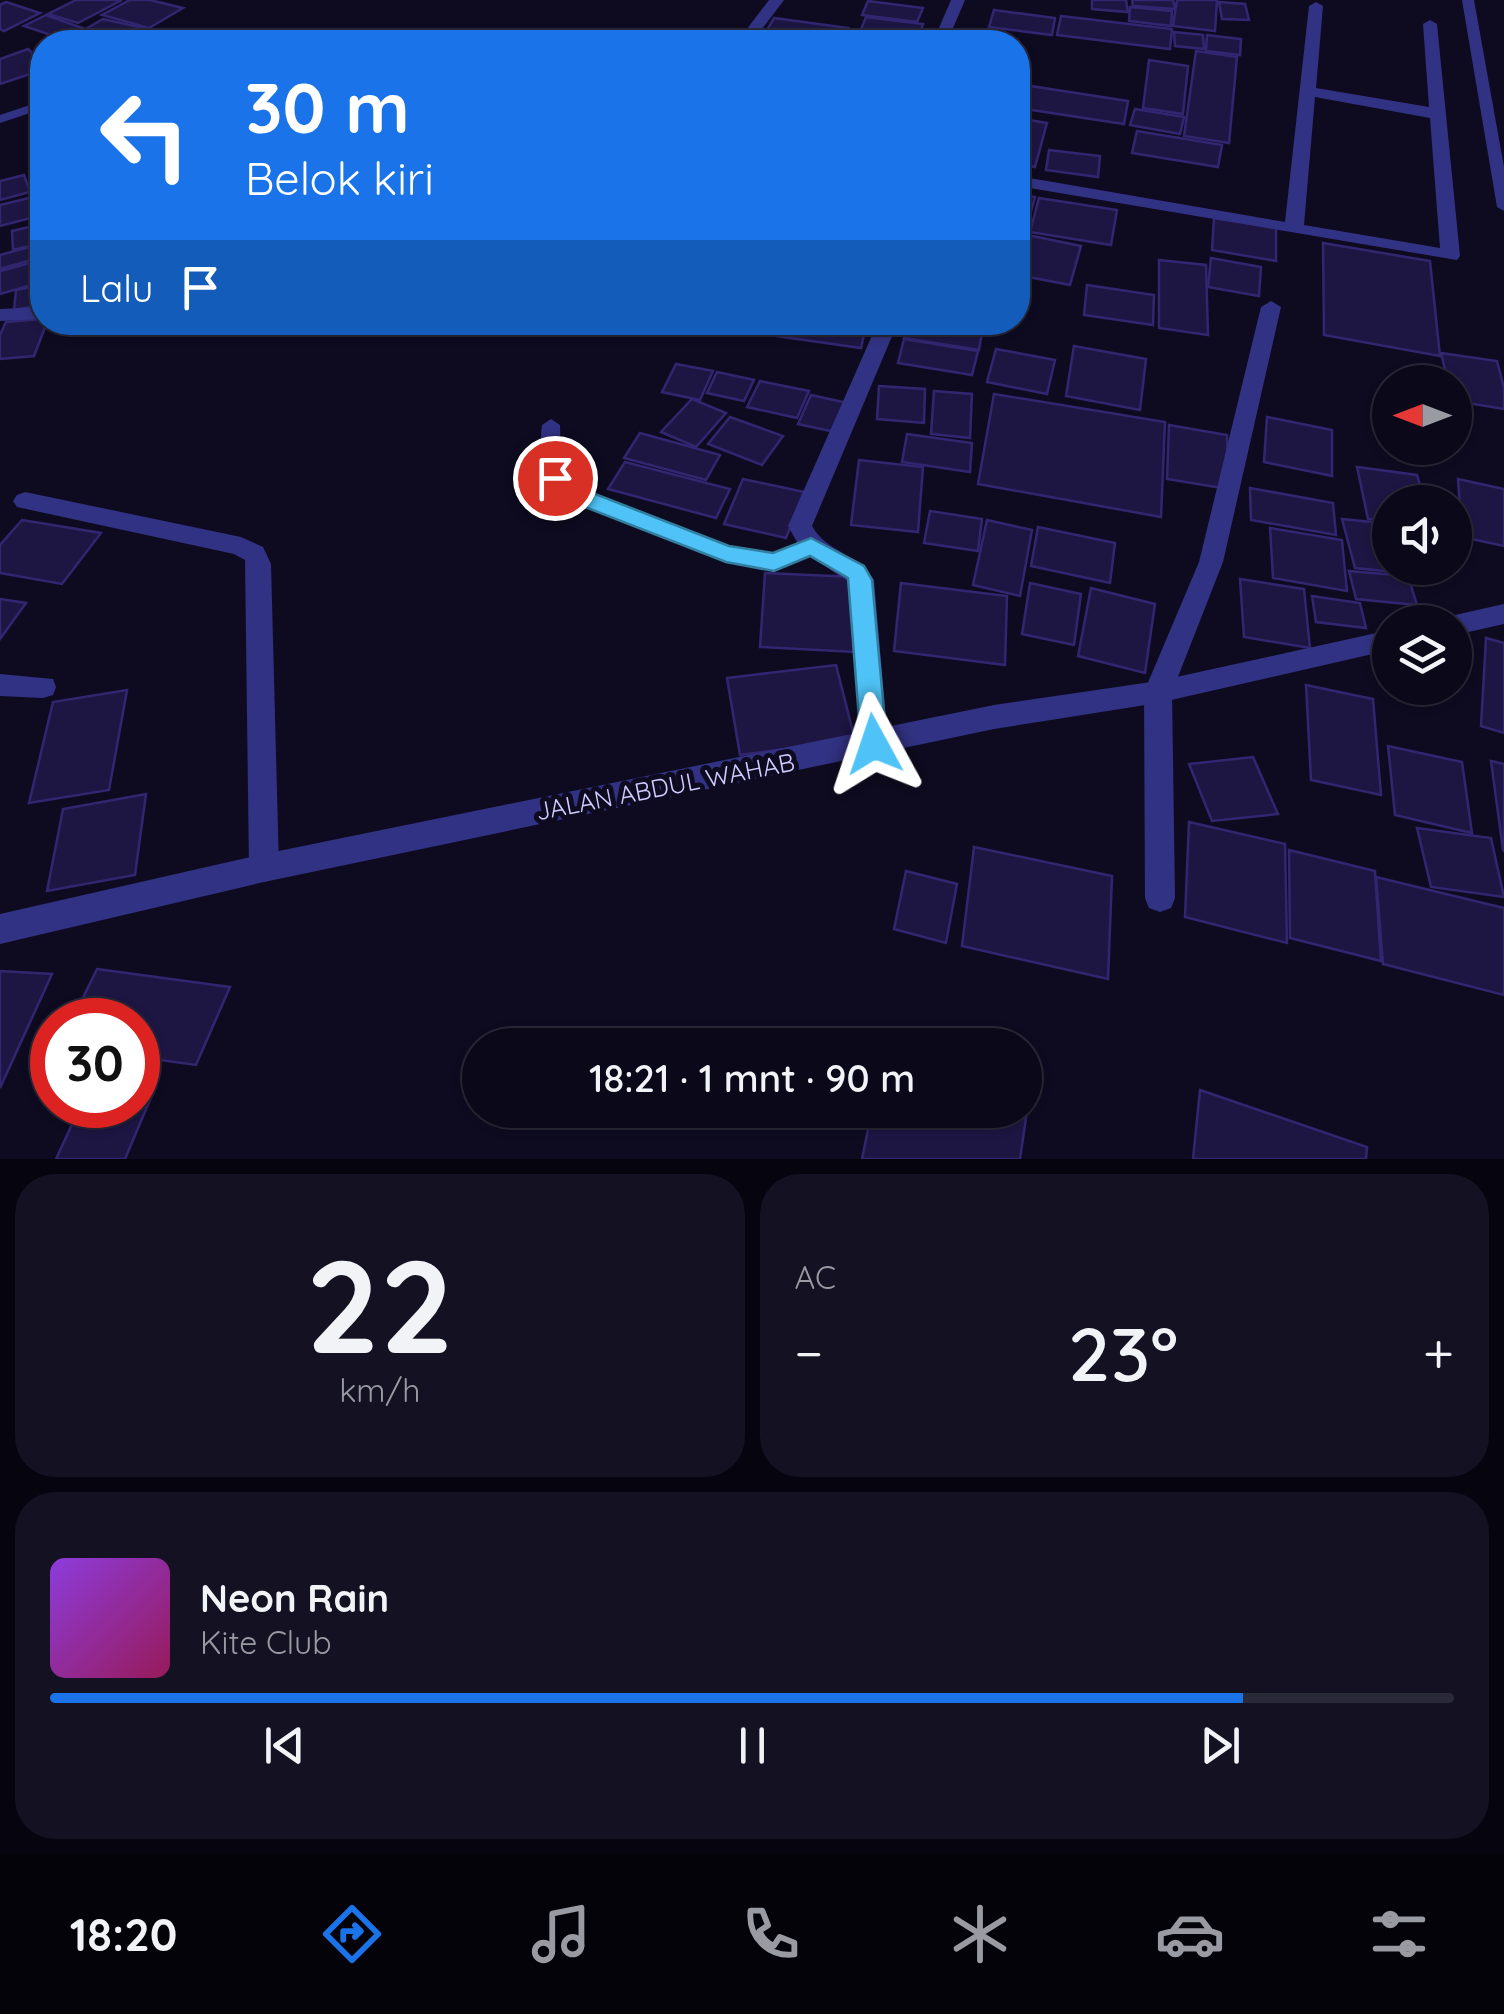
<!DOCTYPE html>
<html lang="id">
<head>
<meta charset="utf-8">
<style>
	:root { --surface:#0a0819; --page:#131122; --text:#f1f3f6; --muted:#999aa2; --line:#2a2938; --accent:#1a73e8 }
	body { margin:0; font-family:Quicksand,sans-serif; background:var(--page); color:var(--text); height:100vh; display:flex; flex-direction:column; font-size:38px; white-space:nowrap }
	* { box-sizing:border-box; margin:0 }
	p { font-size:32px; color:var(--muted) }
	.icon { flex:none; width:55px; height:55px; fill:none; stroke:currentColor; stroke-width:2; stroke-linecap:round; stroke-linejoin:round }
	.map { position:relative; height:1159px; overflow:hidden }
	.panel { display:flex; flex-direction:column; gap:15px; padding:15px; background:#06040e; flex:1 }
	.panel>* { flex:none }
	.guide { position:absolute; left:30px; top:30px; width:1000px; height:305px; border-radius:40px; box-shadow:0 2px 8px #0004,0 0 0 2px var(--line); background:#1a73e8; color:#fff; overflow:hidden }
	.needle { width:65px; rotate:270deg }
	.controls { position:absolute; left:1372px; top:365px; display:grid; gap:20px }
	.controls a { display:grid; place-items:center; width:100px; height:100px; border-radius:50%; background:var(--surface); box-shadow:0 2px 8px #0004,0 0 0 2px var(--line); font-size:50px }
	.speed { position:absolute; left:30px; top:998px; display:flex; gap:20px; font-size:50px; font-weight:700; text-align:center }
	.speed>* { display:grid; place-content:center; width:130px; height:130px; border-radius:50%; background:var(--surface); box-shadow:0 2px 8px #0004,0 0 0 2px var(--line); line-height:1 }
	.speed .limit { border:15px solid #d22; background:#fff; color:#111 }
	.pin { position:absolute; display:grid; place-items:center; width:85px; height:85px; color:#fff; margin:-42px; border:5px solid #fff; border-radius:50%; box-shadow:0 2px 10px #0007 }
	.me { position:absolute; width:110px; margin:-55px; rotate:355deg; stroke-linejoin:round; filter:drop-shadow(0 0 8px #0008) }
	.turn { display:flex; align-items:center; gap:35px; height:210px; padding:0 50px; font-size:45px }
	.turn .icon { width:130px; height:130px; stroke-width:2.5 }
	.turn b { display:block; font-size:70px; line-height:85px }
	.then { display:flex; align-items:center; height:95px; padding:0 50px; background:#0003; gap:20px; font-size:38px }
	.big { font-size:75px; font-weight:600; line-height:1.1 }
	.panel .card { flex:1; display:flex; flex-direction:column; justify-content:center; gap:15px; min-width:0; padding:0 35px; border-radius:40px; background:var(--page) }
	.panel .dial { align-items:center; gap:0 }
	.dial b { font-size:130px; line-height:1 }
	.song { display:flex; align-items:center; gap:30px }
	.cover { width:120px; height:120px; border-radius:15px; background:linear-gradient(135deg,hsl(270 70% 55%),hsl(330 70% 35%)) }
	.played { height:10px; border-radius:5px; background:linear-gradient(90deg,var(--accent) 85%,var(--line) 85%) }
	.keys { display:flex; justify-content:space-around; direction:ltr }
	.heat { display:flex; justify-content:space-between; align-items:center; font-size:55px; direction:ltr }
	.panel .tiles { flex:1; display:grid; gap:15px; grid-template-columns:1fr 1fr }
	.card:last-child { grid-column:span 2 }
	.trip { position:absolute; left:462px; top:1028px; width:580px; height:100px; border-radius:50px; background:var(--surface); box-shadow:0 2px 8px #0004,0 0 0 2px var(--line); font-weight:600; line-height:100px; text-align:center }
	.tab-bar { display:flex; height:160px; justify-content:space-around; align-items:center; background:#04030a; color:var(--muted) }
	.tab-bar .icon { width:70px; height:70px }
	.tab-bar .current { color:var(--accent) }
	.tab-bar b { font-size:45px; color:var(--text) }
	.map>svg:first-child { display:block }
	.building { fill:#1d1643; stroke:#322671; stroke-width:2.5 }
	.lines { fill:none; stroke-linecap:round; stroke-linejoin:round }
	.service { fill:#323284; fill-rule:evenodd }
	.minor { fill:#323284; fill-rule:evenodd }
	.tertiary { fill:#323284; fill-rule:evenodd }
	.route { fill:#4fc3f7; stroke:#337fa1; stroke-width:2.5 }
	.labels { text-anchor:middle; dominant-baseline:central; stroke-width:10; stroke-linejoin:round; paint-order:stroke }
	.street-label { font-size:25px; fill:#cfcbff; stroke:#0e0b21 }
</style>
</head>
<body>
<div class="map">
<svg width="1504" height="1159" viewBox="0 0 1504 1159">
	<rect width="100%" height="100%" fill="#0e0b21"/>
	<!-- building -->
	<g class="building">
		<polygon points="76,0 122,0 78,23 48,14"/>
		<polygon points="130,0 150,0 183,8 149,28 102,15"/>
		<polygon points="1092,0 1126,0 1128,12 1092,9"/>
		<polygon points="1132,0 1173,0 1175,9 1133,6"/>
		<polygon points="1177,0 1217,0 1215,31 1173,26"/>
		<polygon points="868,1 923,8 917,22 862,15"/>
		<polygon points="6,2 40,13 4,31 0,29 0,5"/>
		<polygon points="1219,2 1245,4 1249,20 1222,19"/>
		<polygon points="1130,7 1172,11 1171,26 1129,21"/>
		<polygon points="994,10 1055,18 1052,35 989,27"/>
		<polygon points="46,15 82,28 60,38 24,26"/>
		<polygon points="1061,16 1172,29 1170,49 1057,35"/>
		<polygon points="866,17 923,24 918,39 860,32"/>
		<polygon points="774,18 848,28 841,42 760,42"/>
		<polygon points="103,19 143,28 119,42 75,35"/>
		<polygon points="651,29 727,41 640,42"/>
		<polygon points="1174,32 1203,35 1204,49 1175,46"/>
		<polygon points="1207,35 1241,39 1240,55 1206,51"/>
		<polygon points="28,49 42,62 42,70 0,84 0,59"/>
		<polygon points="1196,51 1237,57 1229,143 1184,136"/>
		<polygon points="1149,60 1188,66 1183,114 1143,108"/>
		<polygon points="1018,84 1128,101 1124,124 1018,108"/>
		<polygon points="1135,109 1184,117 1180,134 1130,125"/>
		<polygon points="1018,118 1047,123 1035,167 1018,164"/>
		<polygon points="1137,131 1222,145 1218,167 1132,153"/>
		<polygon points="1049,150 1100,156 1098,177 1046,170"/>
		<polygon points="24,175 30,192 0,200 0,181"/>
		<polygon points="1018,194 1035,197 1027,226 1018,224"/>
		<polygon points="41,195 42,215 0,226 0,205"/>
		<polygon points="1039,198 1117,210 1111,245 1030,232"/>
		<polygon points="1214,218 1276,228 1276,261 1212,250"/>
		<polygon points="42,224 42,243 13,250 12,231"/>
		<polygon points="1018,233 1081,246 1070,285 1018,275"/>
		<polygon points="1323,243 1430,261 1440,356 1324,335"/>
		<polygon points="40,244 42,257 0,269 0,255"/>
		<polygon points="1211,258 1261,267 1259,296 1208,287"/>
		<polygon points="41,260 42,282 0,294 0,271"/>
		<polygon points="1159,260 1206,265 1208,335 1159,328"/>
		<polygon points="42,285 42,305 14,310 16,290"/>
		<polygon points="1087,285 1154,295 1153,325 1084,315"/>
		<polygon points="42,319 47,322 34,356 0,359 0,335 6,322"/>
		<polygon points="252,322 322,322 311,335"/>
		<polygon points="744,322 867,322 861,348 741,331"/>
		<polygon points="908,322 983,327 979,350 904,338"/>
		<polygon points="904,339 978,351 972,375 898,363"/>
		<polygon points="1074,346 1146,359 1140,410 1066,396"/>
		<polygon points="996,349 1055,360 1047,394 987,382"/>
		<polygon points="1441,353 1497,361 1504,388 1504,409 1455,401 1455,382 1448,382"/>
		<polygon points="676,364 713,371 700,400 662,392"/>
		<polygon points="717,372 754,380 744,401 707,393"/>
		<polygon points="760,381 809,391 797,418 747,407"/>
		<polygon points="879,386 925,389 924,423 877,419"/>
		<polygon points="934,391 972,394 970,438 931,434"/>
		<polygon points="994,394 1165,422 1161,517 978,484"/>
		<polygon points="811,395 847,403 835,432 798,424"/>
		<polygon points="692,399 726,413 696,447 661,432"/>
		<polygon points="730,417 783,436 762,465 708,444"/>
		<polygon points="1267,417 1332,430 1332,476 1264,462"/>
		<polygon points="1169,425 1227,435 1228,489 1167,479"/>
		<polygon points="640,433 720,455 706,480 624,458"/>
		<polygon points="907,434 972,443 970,472 902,462"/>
		<polygon points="859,460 923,467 918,532 851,525"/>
		<polygon points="625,462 730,489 716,518 608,489"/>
		<polygon points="1357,467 1417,475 1425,502 1390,502 1390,521 1368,519"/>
		<polygon points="743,479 804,492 786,538 724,524"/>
		<polygon points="1458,479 1504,489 1504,546 1462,537"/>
		<polygon points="1250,488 1333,503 1336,535 1251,520"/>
		<polygon points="930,511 982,519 978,551 924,543"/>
		<polygon points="1342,519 1390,524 1390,568 1440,568 1443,577 1355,568"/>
		<polygon points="22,520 101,533 62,584 0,573 0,545"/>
		<polygon points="987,520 1032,530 1020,596 973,585"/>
		<polygon points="1038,527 1115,543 1110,583 1031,566"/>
		<polygon points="1270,528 1342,540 1347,591 1273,578"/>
		<polygon points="1349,571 1408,576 1417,605 1356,599"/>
		<polygon points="765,573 854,577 854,652 760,647"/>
		<polygon points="1240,579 1304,589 1310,648 1244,637"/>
		<polygon points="901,583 1007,596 1005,665 894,651"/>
		<polygon points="1030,583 1081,594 1074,645 1022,634"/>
		<polygon points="1091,588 1155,604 1145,673 1078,656"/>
		<polygon points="1312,596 1360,603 1366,628 1316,622"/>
		<polygon points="0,599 26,603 0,639"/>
		<polygon points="1486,638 1504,643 1504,733 1481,726"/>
		<polygon points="836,665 855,740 740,755 727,678"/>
		<polygon points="1306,685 1373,699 1381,795 1311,780"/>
		<polygon points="127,690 109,790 29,803 53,702"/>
		<polygon points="1388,746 1462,762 1472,833 1395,815"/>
		<polygon points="1253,757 1278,814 1212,821 1189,764"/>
		<polygon points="1491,761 1504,764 1504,851 1503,850"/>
		<polygon points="146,794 135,875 47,891 63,809"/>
		<polygon points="1189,822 1285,844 1287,943 1185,917"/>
		<polygon points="1417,828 1491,838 1504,897 1431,887"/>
		<polygon points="974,847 1112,876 1108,979 962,946"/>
		<polygon points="1289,850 1375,871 1381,961 1290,938"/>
		<polygon points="906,871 957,884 946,943 894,929"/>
		<polygon points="1376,877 1504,908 1504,995 1383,964"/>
		<polygon points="97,969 230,987 196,1065 138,1057 138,1020 72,1020"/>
		<polygon points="0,971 52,974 0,1088"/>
		<polygon points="138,1086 155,1088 125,1159 56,1159 81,1105 138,1105"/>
		<polygon points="1200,1090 1367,1147 1366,1159 1193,1159"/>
		<polygon points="872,1110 1027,1111 1020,1159 862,1159"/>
	</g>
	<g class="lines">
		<!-- service -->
		<g class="service">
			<polygon points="1462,0 1474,0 1504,167 1504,211 1497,207"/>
			<polygon points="42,101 42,109 0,123 0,115"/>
			<path d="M551,419L560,425L561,462L577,488L728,547L773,554L811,539L821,546L818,551L774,569L726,561L563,498C545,476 538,454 542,425Z"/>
		</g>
		<!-- minor -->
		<g class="minor">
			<polygon points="769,0 784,0 752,42 737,42"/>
			<polygon points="951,0 965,0 947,42 933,42"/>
			<path d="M1316,2L1323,6L1316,88L1429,107L1423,24L1430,20L1437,24L1460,256L1457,260L1018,186V176L1285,222L1309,6ZM1315,97L1430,118L1440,248L1304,225Z"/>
			<polygon points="1271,301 1281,307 1223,562 1172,692 1175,898 1171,908 1160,912 1149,908 1145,898 1144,692 1199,562 1261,307"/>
			<polygon points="42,307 42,319 0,321 0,309"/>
			<path d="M878,322H898L812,526C826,552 859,554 874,580L888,743L884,751L874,755L864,751L860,743L849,582L802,551L788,526Z"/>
			<polygon points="25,492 241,537 263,547 271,564 279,868 275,878 264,882 253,878 249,868 245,560 234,554 17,507 13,501 17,495"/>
			<polygon points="0,674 53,679 56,687 53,695 43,698 0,696"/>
		</g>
		<!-- tertiary -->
		<g class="tertiary">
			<polygon points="1504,604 1504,624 1455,635 1455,622 1443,622 1455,615"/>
			<polygon points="1390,630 1390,650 1158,703 994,729 264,882 0,944 0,914 264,854 994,705 1158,681"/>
		</g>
	</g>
	<!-- route -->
	<polygon class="route" points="555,471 577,487 729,546 773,553 811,538 864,566 872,580 887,744 883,751 874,754 865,751 861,744 848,578 810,556 774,571 726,562 562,498 545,478"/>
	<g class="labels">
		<!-- street labels -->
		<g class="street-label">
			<text transform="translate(665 786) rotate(-11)">JALAN ABDUL WAHAB</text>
		</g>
	</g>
</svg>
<div class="controls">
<a><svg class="needle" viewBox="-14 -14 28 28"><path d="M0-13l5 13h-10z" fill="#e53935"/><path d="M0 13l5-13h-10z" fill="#999aa2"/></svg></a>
<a><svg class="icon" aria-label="sound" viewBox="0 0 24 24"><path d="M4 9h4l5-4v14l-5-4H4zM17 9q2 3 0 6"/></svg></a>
<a><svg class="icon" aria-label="layers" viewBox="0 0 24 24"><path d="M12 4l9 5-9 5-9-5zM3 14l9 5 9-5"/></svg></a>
</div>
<div class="speed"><div class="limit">30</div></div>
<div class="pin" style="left:555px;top:478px;background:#d93025"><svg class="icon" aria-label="arrive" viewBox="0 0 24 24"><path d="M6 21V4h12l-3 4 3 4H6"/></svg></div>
<svg class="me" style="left:874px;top:744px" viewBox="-20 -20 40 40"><path d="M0-17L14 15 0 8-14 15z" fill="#4fc3f7" stroke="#fff" stroke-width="4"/></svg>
<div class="trip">18:21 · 1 mnt · 90 m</div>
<div class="guide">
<div class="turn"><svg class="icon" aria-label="left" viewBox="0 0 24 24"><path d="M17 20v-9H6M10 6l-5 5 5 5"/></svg><div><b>30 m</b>Belok kiri</div></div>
<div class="then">Lalu<svg class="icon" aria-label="arrive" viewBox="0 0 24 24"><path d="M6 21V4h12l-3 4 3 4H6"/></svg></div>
</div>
</div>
<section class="panel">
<div class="tiles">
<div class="card dial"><b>22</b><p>km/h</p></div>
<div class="card"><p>AC</p>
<div class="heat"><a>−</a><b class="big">23°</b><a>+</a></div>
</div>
<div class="card">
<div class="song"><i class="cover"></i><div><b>Neon Rain</b><p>Kite Club</p></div></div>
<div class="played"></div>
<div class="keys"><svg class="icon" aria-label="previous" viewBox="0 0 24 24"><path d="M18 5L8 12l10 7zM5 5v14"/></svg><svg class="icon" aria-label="pause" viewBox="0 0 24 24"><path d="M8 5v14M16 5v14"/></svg><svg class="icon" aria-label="next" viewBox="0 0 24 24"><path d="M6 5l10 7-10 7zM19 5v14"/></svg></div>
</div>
</div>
</section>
<nav class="tab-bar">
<b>18:20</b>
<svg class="icon current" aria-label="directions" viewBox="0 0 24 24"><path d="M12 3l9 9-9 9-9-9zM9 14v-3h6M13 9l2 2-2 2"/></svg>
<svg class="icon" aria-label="music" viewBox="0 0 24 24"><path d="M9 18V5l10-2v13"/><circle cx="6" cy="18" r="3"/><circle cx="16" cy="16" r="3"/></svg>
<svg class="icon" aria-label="phone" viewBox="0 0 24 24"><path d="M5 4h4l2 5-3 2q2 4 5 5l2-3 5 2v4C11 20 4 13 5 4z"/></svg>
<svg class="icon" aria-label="climate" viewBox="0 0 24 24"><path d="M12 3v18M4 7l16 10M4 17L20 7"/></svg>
<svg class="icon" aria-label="car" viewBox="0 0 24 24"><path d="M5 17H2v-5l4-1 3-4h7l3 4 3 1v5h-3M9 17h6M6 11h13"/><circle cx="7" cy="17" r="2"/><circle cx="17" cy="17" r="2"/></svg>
<svg class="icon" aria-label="filters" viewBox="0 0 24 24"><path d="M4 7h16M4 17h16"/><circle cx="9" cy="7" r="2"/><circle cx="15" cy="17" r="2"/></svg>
</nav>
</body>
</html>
